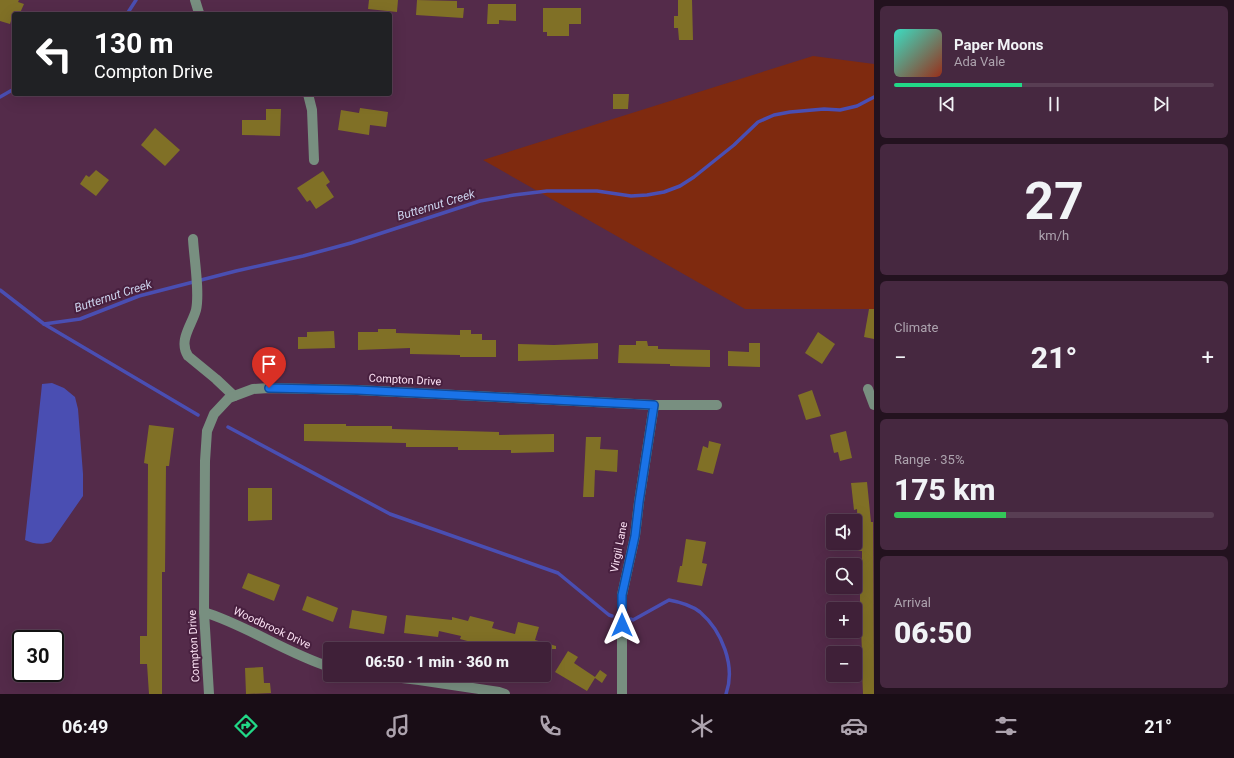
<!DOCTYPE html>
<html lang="en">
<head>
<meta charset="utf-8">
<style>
	:root { --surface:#3f2038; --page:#462840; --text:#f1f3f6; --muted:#ada3ae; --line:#583e53; --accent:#22d887 }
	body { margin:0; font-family:Roboto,sans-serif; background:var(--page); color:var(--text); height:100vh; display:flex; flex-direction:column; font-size:15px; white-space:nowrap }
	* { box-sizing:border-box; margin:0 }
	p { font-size:13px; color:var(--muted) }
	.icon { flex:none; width:22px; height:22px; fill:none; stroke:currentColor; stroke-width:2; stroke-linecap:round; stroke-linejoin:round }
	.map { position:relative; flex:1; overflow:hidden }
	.drawer { display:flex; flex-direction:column; gap:6px; padding:6px; background:#23121f; width:360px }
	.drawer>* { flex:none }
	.guide { position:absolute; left:12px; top:12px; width:380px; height:84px; border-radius:4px; box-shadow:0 4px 16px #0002,0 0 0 1px var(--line); background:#202124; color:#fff; overflow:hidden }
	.tools { position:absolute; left:826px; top:514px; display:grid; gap:8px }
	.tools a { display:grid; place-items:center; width:36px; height:36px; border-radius:4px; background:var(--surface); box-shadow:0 4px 16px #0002,0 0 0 1px var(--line); font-size:20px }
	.speed { position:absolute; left:12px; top:630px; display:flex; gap:8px; font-size:20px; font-weight:700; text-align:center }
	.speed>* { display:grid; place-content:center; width:52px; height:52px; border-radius:50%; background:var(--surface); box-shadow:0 4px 16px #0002,0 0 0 1px var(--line); line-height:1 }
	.speed .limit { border:2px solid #111; border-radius:6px; background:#fff; color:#111 }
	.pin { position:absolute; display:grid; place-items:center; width:34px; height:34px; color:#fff; margin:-41px -17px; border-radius:50% 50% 50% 0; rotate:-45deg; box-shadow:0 0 4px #0007 }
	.pin .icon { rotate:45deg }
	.me { position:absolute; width:44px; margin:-22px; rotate:0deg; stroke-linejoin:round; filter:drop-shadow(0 0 3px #0008) }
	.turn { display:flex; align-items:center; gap:14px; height:84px; padding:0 16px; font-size:18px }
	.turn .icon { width:52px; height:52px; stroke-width:2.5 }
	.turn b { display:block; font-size:28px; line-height:34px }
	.big { font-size:30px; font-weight:800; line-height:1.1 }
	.drawer .widget { flex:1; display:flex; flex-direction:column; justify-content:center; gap:6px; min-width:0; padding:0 14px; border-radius:6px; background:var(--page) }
	.drawer .dial { align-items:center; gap:0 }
	.dial b { font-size:52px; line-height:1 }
	.song { display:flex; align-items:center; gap:12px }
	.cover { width:48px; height:48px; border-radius:6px; background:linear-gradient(135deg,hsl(170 70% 55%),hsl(10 70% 35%)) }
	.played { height:4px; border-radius:2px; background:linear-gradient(90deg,var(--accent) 40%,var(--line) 40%) }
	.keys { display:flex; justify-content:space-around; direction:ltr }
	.heat { display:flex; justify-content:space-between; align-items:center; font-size:22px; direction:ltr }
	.charge { height:6px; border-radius:3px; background:linear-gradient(90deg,#34c759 35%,var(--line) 0) }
	.trip { position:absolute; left:323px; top:642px; width:228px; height:40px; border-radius:4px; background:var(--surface); box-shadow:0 4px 16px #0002,0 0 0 1px var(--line); font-weight:800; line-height:40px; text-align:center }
	.tab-bar { display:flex; height:64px; justify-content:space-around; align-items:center; background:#190d16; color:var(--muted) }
	.tab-bar .icon { width:28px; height:28px }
	.tab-bar .selected { color:var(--accent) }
	.tab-bar b { font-size:18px; color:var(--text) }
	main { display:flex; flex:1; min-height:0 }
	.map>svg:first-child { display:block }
	.green { fill:#7f2a0f }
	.water { fill:#4a4eb2 }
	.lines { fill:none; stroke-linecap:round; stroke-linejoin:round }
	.stream { stroke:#4a4eb2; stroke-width:3.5 }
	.building { fill:#807026 }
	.minor { stroke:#788f80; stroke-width:10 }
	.route-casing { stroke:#114b97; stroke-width:10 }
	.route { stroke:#1a73e8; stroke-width:7 }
	.labels { text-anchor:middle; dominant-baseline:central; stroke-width:4; stroke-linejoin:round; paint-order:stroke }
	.street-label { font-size:11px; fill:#fbe0f3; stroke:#48203f }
	.water-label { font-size:12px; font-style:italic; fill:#cbd1eb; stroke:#48203f }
</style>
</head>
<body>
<main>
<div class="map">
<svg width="874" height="694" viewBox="0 0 874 694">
	<rect width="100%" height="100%" fill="#542b4a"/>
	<!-- green -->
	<polygon class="green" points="813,56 874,64 874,309 745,309 483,160"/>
	<!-- water -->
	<path class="water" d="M52,383L64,388L75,397L78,409L83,474V496L51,542C42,545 33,544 25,540L41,394L42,384Z"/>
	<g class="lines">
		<!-- stream -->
		<g class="stream">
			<polyline points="127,14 136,0"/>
			<polyline points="0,97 14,89"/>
			<polyline points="0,290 44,324 198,415"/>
			<polyline points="44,324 80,319 139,296 236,271 303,256 351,243 480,201 514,195 547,191 597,191 631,196 647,195 664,192 680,186 694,177 734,145 758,122 774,115 790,112 824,109 840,110 857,106 874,97"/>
			<polyline points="228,427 390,514 558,573 609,615 612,616"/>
			<path d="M631,619L633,620L669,600C680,602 691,605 700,612C722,631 736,666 726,694"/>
		</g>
	</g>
	<!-- building -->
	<g class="building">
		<polygon points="0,0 19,0 18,2 24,4 20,13 14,11 10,24 0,21"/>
		<polygon points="369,0 398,0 397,12 368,9"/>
		<polygon points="417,0 457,1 457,8 464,8 463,18 416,15"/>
		<polygon points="678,0 692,0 693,40 679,40 678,28 674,28 674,16 678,16"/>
		<polygon points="488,4 516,4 516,21 499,20 499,24 487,24"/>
		<polygon points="543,8 581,8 581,24 569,24 569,36 547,36 547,32 543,32"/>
		<polygon points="613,94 629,94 628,109 613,109"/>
		<polygon points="360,108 388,112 386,127 370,125 369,135 338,130 341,110 359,113"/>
		<polygon points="266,109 281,109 280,136 242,135 242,120 266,120"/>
		<polygon points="155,128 180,150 165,166 141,145"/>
		<polygon points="96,170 109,180 96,196 80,184 86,175 89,177"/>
		<polygon points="323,171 330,182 326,185 334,197 316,209 310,200 307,202 297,188"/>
		<polygon points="869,309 874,309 874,339 864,337"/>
		<polygon points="378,329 396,329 396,333 460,335 460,330 471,330 471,334 482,334 482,340 496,340 496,357 460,357 460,355 410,354 410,348 358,350 358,332 378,332"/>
		<polygon points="334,331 335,348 298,349 298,337 307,337 307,332"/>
		<polygon points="818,332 835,344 822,364 805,353"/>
		<polygon points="636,341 647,341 648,346 658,346 658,349 710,350 710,367 670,366 670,364 618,363 619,345 636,345"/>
		<polygon points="598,343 598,359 518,361 518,344 554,345"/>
		<polygon points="749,343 760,343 760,367 728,366 728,351 749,352"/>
		<polygon points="812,390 821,416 806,420 798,395"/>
		<polygon points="304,424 346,424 346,426 392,426 392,429 499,432 499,435 554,434 554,452 511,453 511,450 458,450 458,447 406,447 406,443 304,441"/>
		<polygon points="149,425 174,428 169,466 166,466 165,572 162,572 162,694 149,694 147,664 140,664 140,636 147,636 148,464 144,463"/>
		<polygon points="846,431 852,458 840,461 838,452 834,453 830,435"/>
		<polygon points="586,437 601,437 600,449 618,450 617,472 595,470 594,497 583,497"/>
		<polygon points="709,441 721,444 713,474 697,470 703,446 708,448"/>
		<polygon points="867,482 871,522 873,522 874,694 863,694 862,668 859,668 859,652 862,652 861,628 860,628 860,572 862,572 862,551 855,551 855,533 858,533 857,509 854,510 851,483"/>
		<polygon points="248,488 272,488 272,520 248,521"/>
		<polygon points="686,539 706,542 702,563 707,564 702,586 677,582 680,566 682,566"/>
		<polygon points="248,573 280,585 274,601 242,588"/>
		<polygon points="307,596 338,608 333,622 302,610"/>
		<polygon points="352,610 387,616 384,634 349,628"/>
		<polygon points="406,615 452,620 452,617 468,621 470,616 494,622 492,628 515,634 518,622 539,627 535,640 556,646 556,649 497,649 460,639 461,636 439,631 438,637 404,633"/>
		<polygon points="568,651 578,657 574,663 595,677 600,670 607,675 602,683 595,678 587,691 555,672"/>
		<polygon points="263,667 264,683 270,683 271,693 246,694 245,668"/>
	</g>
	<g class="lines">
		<!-- minor -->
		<g class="minor">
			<polyline points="195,0 199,13 200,14"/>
			<polyline points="308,94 312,110 314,160"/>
			<path d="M193,239C194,258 200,292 196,310C192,325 178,340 188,356L216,379L234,396"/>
			<polyline points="868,389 874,405"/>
			<path d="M204,612C248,626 286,653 330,667"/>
			<polyline points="377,675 419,680 499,692 505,694"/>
			<polyline points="209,694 204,612 205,461 207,431 214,414 229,398 253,389 269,388 357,390 654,405 717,405"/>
			<polyline points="622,694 622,595 635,536 639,502 654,405"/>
		</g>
	</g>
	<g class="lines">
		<!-- route casing -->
		<g class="route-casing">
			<polyline id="route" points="269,388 357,390 654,405 639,502 635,536 622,595 622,625"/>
		</g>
		<!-- route -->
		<use href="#route" class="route"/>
	</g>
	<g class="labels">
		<!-- street labels -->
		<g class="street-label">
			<text transform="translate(405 380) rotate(3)">Compton Drive</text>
			<text transform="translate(619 547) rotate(-79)">Virgil Lane</text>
			<text transform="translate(272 628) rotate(25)">Woodbrook Drive</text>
			<text transform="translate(194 646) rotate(-93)">Compton Drive</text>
		</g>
		<!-- water labels -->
		<g class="water-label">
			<text transform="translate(436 205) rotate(-17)">Butternut Creek</text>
			<text transform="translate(113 296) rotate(-18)">Butternut Creek</text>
		</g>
	</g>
</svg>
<div class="tools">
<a><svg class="icon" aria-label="sound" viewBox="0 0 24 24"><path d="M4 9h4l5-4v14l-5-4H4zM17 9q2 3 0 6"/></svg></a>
<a><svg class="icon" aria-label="search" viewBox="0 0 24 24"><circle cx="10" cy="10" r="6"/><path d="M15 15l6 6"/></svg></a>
<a>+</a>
<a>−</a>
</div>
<div class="speed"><div class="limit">30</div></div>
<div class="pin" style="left:269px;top:388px;background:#d93025"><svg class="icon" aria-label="arrive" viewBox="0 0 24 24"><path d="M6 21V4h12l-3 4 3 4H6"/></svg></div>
<svg class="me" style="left:622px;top:625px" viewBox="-20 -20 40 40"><path d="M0-17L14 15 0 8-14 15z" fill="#1a73e8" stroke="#fff" stroke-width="4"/></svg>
<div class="trip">06:50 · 1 min · 360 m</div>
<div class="guide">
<div class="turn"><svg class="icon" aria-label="left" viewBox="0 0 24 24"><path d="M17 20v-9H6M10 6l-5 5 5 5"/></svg><div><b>130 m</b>Compton Drive</div></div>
</div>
</div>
<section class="drawer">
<div class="widget">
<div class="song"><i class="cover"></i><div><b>Paper Moons</b><p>Ada Vale</p></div></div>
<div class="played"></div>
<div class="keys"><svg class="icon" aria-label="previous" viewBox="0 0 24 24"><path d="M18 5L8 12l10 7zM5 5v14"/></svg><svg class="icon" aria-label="pause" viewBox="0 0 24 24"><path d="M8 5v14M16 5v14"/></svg><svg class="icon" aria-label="next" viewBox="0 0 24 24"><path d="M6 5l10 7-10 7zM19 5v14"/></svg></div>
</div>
<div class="widget dial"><b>27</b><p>km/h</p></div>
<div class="widget"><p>Climate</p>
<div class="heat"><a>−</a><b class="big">21°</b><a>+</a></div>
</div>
<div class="widget"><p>Range · 35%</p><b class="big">175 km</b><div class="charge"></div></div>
<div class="widget"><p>Arrival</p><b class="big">06:50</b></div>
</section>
</main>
<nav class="tab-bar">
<b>06:49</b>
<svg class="icon selected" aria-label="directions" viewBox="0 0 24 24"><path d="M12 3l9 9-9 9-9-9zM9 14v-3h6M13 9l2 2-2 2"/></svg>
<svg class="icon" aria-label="music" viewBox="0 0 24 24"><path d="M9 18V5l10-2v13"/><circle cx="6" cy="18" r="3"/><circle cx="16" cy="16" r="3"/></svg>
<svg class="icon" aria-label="phone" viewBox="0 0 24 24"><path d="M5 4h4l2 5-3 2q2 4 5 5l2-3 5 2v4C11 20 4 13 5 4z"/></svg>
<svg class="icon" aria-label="climate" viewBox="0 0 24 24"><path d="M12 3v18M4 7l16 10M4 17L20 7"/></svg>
<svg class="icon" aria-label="car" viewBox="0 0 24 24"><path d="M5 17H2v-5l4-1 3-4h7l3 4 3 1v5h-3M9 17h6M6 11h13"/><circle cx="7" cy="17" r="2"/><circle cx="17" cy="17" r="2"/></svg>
<svg class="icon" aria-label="filters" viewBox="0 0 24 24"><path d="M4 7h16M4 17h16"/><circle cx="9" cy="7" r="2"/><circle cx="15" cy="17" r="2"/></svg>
<b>21°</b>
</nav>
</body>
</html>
